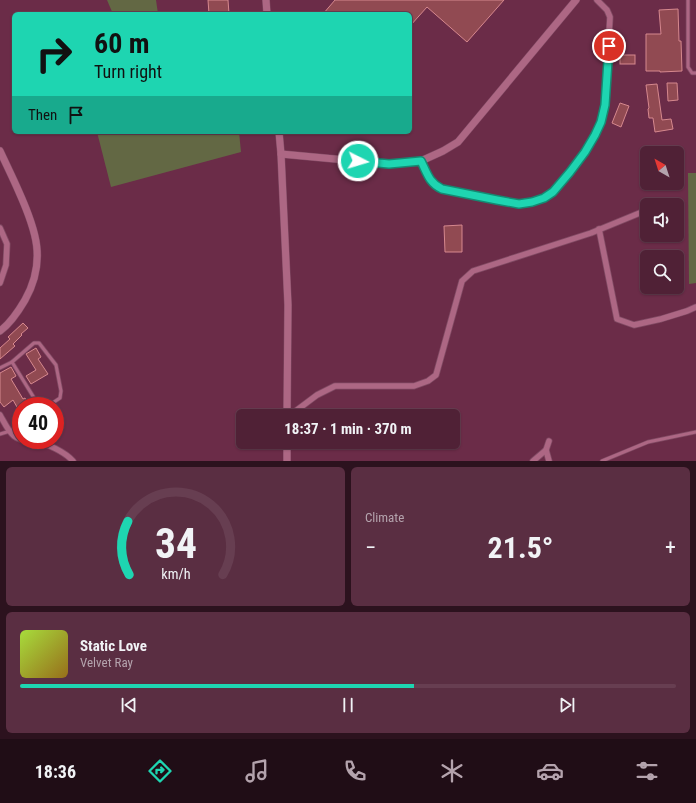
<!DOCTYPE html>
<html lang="en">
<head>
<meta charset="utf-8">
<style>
	:root { --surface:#502136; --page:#5a2e42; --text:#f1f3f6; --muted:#b4a3ad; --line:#673e51; --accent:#1ed5b1 }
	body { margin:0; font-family:"Roboto Condensed",sans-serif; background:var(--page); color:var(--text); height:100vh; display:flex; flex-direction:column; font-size:15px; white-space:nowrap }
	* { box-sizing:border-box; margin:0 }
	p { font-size:13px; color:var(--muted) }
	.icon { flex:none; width:22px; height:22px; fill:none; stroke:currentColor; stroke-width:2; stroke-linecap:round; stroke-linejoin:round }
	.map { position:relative; height:461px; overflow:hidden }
	.panel { display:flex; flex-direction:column; gap:6px; padding:6px; background:#2c121e; flex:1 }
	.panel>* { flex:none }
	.banner { position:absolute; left:12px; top:12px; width:400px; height:122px; border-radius:6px; box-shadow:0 1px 3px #0004,0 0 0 1px var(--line); background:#1ed5b1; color:#111; overflow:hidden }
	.needle { width:26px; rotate:321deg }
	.controls { position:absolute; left:640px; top:146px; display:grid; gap:8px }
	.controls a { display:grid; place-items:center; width:44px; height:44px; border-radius:6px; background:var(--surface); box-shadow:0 1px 3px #0004,0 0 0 1px var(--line); font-size:20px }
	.speed { position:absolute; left:12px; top:397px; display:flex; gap:8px; font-size:20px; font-weight:700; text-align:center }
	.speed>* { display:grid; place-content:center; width:52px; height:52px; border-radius:50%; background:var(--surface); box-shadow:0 1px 3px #0004,0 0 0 1px var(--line); line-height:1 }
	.speed .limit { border:6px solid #d22; background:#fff; color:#111 }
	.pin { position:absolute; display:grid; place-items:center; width:34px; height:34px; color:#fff; margin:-17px; border:2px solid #fff; border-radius:50%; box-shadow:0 1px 4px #0007 }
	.me { position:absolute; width:44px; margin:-22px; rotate:95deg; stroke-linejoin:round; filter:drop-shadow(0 0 3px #0008) }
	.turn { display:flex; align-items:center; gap:14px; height:84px; padding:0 16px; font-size:18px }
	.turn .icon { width:52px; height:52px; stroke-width:2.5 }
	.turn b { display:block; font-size:28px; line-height:34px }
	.then { display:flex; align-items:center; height:38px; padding:0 16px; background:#0003; gap:8px; font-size:15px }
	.big { font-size:30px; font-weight:700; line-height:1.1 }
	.panel .tile { flex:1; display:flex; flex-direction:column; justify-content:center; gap:6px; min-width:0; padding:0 14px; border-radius:6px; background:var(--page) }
	.panel .dial { align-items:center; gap:0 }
	.dial svg { height:104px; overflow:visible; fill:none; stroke:var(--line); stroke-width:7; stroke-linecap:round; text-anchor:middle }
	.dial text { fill:var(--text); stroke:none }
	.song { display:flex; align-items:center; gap:12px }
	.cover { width:48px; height:48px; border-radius:6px; background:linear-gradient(135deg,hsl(80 70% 55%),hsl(40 70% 35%)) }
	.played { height:4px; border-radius:2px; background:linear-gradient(90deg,var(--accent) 60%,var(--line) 60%) }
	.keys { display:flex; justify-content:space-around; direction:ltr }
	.heat { display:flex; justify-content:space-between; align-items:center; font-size:22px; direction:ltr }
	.panel .tiles { flex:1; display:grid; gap:6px; grid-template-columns:1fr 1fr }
	.tile:last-child { grid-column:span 2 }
	.trip { position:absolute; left:236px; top:409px; width:224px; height:40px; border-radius:6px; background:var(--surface); box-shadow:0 1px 3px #0004,0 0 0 1px var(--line); font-weight:700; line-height:40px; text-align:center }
	.dock { display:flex; height:64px; justify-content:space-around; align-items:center; background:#200d16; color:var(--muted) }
	.dock .icon { width:28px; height:28px }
	.dock .selected { color:var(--accent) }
	.dock b { font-size:18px; color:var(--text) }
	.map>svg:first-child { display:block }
	.green { fill:#636844 }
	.building { fill:#914a52; stroke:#d6888e }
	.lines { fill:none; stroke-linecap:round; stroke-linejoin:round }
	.service-casing { stroke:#814b64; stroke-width:4.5 }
	.minor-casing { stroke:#814b64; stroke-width:7 }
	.tertiary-casing { stroke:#814b64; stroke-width:8 }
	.service { stroke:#ad6784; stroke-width:3 }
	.minor { stroke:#ad6784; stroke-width:5.5 }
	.tertiary { stroke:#ad6784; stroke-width:7 }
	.route-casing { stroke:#148a73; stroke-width:10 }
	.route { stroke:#1ed5b1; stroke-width:7 }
</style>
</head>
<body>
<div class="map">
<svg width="696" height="461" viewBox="0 0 696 461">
	<rect width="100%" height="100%" fill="#6b2c48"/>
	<!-- green -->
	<g class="green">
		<polygon points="107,0 156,0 158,14 113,14"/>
		<polygon points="97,132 239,132 241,152 111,187"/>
		<polygon points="688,173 696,173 696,283 689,284"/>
	</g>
	<!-- building -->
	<g class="building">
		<polygon points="208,0 228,0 229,14 209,14"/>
		<polygon points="335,0 504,0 467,42 427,7 410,26 410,14 323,14"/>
		<polygon points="678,9 679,41 681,41 682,71 660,72 660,71 646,71 646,34 661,34 659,10"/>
		<rect x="620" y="55" width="15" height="9"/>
		<polygon points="667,83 677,83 678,100 668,101"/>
		<polygon points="657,84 662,120 671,119 673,129 655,132 653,118 649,118 648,109 649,108 646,85"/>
		<polygon points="620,103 629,106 621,127 612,123"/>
		<polygon points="462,225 462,252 445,252 444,226"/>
		<polygon points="23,323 28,328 21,334 22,335 13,344 15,346 0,359 0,348 10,339 8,337"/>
		<polygon points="36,348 41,357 38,359 48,374 31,384 26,376 36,370 26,354"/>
		<polygon points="11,367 16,376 11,379 23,399 25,398 29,406 21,406 21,414 13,400 4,407 0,402 0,373"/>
	</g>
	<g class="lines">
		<!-- service casing -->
		<g class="service-casing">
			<g id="service">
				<polyline points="688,0 688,67 692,73 696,73"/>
				<polyline points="12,362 39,406"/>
				<polyline points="0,368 12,362 34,343 39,343 56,365 61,391 60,398 48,406"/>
				<polyline points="0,434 10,431 21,424"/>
				<polyline points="602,461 648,442 696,432"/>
			</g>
		</g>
		<!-- minor casing -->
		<g class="minor-casing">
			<g id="minor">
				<path d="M421,161C427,173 428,182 442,189L497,200L519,204L533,202L544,198L553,192L570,172L585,152L595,135L601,122L605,105L610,17L607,10L597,0"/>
				<polyline points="658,205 663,203"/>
				<polyline points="0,228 7,244 6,265 0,283"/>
				<polyline points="599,229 617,319 634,325 661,319 687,311 696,307"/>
				<path d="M0,415C4,422 8,431 14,436C20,441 27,440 35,441C46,443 65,452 73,461"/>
				<polyline points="289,416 317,395 335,386 414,386 428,381 436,375 462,281 473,271 591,233 647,210"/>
				<polyline points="549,441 546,450 549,461"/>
				<polyline points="533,461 546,450"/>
			</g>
		</g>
		<!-- tertiary casing -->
		<g class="tertiary-casing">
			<g id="tertiary">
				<polyline points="266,0 267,14"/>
				<polyline points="279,132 281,154 288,305 287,416"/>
				<path d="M0,151C6,164 13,178 19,192C36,230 47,261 25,300C18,312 11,323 0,331"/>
				<polyline points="281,154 389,164 421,161 443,151 458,142 576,0"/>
				<polyline points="287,442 287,461"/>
			</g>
		</g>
		<!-- service -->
		<use href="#service" class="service"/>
		<!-- minor -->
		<use href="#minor" class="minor"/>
		<!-- tertiary -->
		<use href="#tertiary" class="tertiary"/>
	</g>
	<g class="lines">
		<!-- route casing -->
		<g class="route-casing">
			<path id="route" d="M358,161L389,164L421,161C427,173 429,183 442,189L497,200L519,204L532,202L544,198L553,192L570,172L585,152L595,135L601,122L605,105L609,46"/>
		</g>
		<!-- route -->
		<use href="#route" class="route"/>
	</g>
</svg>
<div class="controls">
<a><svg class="needle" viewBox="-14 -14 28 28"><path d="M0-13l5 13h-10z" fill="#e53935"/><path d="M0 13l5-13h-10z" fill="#b4a3ad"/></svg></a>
<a><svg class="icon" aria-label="sound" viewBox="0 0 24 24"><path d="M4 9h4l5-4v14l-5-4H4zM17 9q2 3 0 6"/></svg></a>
<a><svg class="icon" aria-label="search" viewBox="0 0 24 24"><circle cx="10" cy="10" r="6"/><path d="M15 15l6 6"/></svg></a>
</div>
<div class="speed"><div class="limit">40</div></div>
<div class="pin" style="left:609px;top:46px;background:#d93025"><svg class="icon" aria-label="arrive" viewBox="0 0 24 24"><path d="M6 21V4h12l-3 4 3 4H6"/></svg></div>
<svg class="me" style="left:358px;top:161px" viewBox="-20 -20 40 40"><circle r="17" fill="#1ed5b1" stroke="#fff" stroke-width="3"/><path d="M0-11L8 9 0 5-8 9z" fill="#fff"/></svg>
<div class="trip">18:37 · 1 min · 370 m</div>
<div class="banner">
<div class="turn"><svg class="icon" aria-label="right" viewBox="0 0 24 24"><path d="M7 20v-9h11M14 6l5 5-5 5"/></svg><div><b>60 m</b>Turn right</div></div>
<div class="then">Then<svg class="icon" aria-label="arrive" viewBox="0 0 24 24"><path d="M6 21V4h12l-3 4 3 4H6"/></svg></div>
</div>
</div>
<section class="panel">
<div class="tiles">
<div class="tile dial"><svg viewBox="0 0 100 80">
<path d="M14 69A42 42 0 1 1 86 69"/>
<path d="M14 69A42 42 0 0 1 13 28" stroke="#1ed5b1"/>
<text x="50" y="56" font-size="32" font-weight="700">34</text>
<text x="50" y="72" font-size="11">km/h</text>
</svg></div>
<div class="tile"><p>Climate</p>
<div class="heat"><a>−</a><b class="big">21.5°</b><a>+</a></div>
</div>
<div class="tile">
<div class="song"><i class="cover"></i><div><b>Static Love</b><p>Velvet Ray</p></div></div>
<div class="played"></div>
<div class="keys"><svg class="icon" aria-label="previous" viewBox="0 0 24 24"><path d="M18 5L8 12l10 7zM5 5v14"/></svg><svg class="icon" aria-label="pause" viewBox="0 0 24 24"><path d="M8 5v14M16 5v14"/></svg><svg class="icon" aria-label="next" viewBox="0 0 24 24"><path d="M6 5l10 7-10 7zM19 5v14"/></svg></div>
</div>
</div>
</section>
<nav class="dock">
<b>18:36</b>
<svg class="icon selected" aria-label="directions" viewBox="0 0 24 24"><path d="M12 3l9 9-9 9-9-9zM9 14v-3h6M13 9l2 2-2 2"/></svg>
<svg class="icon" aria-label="music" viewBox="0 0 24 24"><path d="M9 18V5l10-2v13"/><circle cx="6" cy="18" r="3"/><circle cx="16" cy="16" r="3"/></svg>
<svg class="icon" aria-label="phone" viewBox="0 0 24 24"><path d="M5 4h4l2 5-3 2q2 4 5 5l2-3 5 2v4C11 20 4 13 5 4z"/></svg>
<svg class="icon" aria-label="climate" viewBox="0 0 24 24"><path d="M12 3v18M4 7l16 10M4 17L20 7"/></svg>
<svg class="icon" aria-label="car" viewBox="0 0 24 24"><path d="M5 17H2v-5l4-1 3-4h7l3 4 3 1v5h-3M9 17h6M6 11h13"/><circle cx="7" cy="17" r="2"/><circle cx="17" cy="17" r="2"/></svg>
<svg class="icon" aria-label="filters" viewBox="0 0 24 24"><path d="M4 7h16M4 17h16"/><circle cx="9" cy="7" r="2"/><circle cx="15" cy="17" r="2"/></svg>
</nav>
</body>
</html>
